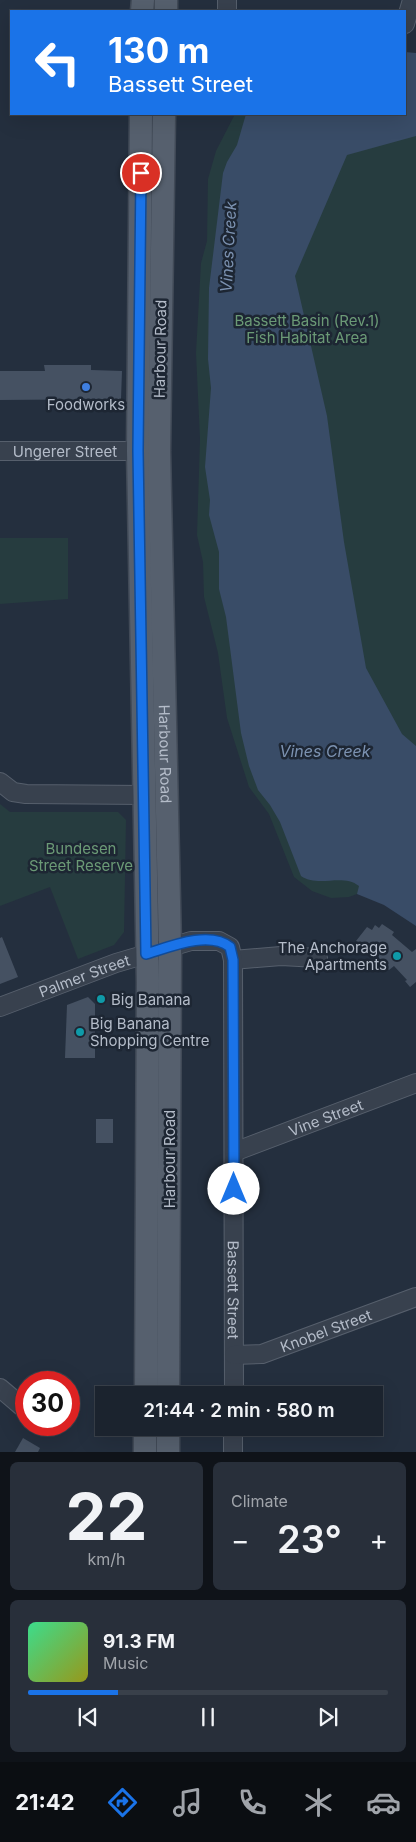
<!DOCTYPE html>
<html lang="en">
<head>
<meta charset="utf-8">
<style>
	:root { --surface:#1b232e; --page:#282f3a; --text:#f1f3f6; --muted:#a0a4aa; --line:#39404a; --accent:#1a73e8 }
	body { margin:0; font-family:Inter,sans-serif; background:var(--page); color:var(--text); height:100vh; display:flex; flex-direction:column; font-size:19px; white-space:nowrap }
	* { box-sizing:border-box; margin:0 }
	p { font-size:16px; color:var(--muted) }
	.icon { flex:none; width:28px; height:28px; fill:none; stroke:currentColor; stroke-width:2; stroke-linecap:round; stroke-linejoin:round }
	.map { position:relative; height:1452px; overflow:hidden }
	.panel { display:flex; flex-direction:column; gap:10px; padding:10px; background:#0f1319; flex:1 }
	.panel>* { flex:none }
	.banner { position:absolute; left:10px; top:10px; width:396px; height:105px; border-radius:0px; box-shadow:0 5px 20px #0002,0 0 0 1px var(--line); background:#1a73e8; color:#fff; overflow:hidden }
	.speed { position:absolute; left:15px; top:1371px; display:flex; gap:10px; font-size:25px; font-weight:700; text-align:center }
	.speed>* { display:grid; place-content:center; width:65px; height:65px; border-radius:50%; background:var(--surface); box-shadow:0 5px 20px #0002,0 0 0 1px var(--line); line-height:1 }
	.speed .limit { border:8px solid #d22; background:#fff; color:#111 }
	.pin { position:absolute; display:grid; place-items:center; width:42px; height:42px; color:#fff; margin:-21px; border:2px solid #fff; border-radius:50%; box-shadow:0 1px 5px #0007 }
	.me { position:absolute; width:55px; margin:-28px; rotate:0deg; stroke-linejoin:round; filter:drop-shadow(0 0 4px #0008) }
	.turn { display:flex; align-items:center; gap:18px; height:105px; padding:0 15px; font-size:22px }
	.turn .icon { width:65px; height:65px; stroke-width:2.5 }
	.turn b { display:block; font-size:35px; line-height:42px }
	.big { font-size:38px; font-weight:600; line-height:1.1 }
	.panel .card { flex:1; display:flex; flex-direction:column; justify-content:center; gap:8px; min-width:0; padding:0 18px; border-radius:8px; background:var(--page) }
	.panel .dial { align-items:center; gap:0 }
	.dial b { font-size:65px; line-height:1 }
	.song { display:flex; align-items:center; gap:15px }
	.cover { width:60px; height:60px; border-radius:8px; background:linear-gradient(135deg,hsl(150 70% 55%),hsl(60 70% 35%)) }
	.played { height:5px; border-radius:2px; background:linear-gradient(90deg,var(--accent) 25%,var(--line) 25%) }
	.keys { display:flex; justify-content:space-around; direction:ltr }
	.heat { display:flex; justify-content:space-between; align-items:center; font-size:28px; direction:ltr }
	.panel .tiles { flex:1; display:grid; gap:10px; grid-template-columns:1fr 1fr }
	.card:last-child { grid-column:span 2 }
	.trip { position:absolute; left:95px; top:1386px; width:288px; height:50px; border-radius:0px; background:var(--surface); box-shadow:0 5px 20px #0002,0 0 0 1px var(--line); font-weight:600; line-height:50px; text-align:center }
	.menu { display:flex; height:80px; justify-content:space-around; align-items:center; background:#0b0e12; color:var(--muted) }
	.menu .icon { width:35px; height:35px }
	.menu .on { color:var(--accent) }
	.menu b { font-size:22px; color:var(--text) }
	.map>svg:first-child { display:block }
	.green { fill:#263c3f }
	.water { fill:#394c67 }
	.building { fill:#455162 }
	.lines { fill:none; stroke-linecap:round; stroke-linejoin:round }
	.minor-casing { stroke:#565f6c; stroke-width:20 }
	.major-casing { stroke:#414a57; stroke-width:25 }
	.minor { stroke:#38414e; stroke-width:18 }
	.major { stroke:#56606e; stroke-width:22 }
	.route-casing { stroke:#114b97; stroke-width:12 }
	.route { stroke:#1a73e8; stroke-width:9 }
	.shop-dot { fill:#3f7fe0; stroke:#1d2633; stroke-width:2 }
	.culture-dot { fill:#0f9aa8; stroke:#1d2633; stroke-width:2 }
	.labels { text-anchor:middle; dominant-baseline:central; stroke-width:5; stroke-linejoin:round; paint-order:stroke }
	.park-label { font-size:15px; fill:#6b9a76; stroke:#1d2633 }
	.street-label { font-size:15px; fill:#b4bcc9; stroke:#1d2633 }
	.poi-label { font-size:15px; fill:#b4bcc9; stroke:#1d2633; text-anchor:start }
	.water-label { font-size:16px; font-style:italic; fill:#7c92b1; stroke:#1d2633 }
</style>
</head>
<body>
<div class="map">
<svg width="416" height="1452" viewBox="0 0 416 1452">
	<rect width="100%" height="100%" fill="#242f3e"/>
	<!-- green -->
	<g class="green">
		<polygon points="416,55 416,891 391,881 349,897 331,898 312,891 294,877 269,814 249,787 227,718 218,653 204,597 203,562 197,535 200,439 196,353 201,263 207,241 208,179 216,151 235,114 405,114"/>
		<polygon points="0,538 68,538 68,599 0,604"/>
		<polygon points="0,804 10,812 118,812 126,820 124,932 114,945 78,959 50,887 0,906"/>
	</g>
	<!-- water -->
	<path class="water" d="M405,52L416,53V136L347,155L295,276L327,416L344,542L366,668L402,734L416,746V926L384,905L357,894L359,886C342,873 319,888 301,876L280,822L270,805L258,790L249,766L241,733L226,617L219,589V552L209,515L210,500L205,467L211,388L208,359L209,288L223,173L227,162L237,145L246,114H405Z"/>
	<!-- building -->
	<g class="building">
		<polygon points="44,365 91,365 91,370 122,371 121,399 0,400 0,371 45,371"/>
		<polygon points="382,924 394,932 392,935 412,952 416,949 416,982 410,987 405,981 407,980 394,966 389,970 375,959 379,953 364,943 362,945 356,941 367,927 372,930 375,925 379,928"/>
		<polygon points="2,937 18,977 0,984 0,938"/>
		<polygon points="88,997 95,1004 95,1058 65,1058 67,1005"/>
		<rect x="96" y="1119" width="17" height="24"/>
		<polygon points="23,1438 40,1448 38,1452 15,1452"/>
	</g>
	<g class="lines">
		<!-- minor casing -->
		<g class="minor-casing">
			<g id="minor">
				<polyline points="227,0 227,11"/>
				<polyline points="405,24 412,0"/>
				<path id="s1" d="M0,451H149"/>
				<polyline points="0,782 13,792 26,794 144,795"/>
				<polyline points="233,960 281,956 318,958"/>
				<path id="s2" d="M0,1007L116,963L191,941H219L230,947L233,960L234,1395"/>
				<path id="s3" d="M234,1152L416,1083"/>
				<path id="s4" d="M234,1355L262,1354L416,1297"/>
				<polyline points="0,1388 26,1410"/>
				<polyline points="233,1452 233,1428"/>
			</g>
		</g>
		<!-- major casing -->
		<g class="major-casing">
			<g id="major">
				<polyline points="142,11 143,0"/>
				<polyline points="166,11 166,0"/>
				<polyline points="141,114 138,451 148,981 146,1395"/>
				<path id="s5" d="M164,114L159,451L170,947L168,1395"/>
				<polyline points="145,1452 145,1428"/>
				<polyline points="168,1452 168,1428"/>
			</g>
		</g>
		<!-- minor -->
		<use href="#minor" class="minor"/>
		<!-- major -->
		<use href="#major" class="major"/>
	</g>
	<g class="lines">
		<!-- route casing -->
		<g class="route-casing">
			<path id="route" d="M141,173L138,451L146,954C169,947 209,930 230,947L233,960L234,1189"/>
		</g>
		<!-- route -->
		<use href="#route" class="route"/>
	</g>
	<!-- markers -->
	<circle class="shop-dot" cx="86" cy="387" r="5"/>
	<g class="culture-dot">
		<circle cx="397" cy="956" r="5"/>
		<circle cx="101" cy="999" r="5"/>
		<circle cx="80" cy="1032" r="5"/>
	</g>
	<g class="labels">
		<!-- park labels -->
		<g class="park-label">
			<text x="307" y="320">Bassett Basin (Rev.1)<tspan x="307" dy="17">Fish Habitat Area</tspan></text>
			<text x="81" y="848">Bundesen<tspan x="81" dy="17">Street Reserve</tspan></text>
		</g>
		<!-- street labels -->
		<g class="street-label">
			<text transform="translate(160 349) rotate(-89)">Harbour Road</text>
			<text stroke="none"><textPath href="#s1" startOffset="65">Ungerer Street</textPath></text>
			<text stroke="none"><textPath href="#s5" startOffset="640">Harbour Road</textPath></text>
			<text stroke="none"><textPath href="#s2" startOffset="90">Palmer Street</textPath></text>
			<text stroke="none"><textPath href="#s3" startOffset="98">Vine Street</textPath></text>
			<text transform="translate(169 1159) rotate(-90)">Harbour Road</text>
			<text stroke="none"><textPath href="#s2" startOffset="586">Bassett Street</textPath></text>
			<text stroke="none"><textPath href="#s4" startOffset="96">Knobel Street</textPath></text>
		</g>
		<!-- poi labels -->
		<g class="poi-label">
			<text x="86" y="404" text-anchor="middle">Foodworks</text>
			<text x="387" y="947" text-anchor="end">The Anchorage<tspan x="387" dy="17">Apartments</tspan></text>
			<text x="111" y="999">Big Banana</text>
			<text x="90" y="1023">Big Banana<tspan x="90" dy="17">Shopping Centre</tspan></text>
		</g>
		<!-- water labels -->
		<g class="water-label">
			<text transform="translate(228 247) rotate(-87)">Vines Creek</text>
			<text x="325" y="751">Vines Creek</text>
		</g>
	</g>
</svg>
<div class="speed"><div class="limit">30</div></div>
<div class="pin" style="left:141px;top:173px;background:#d93025"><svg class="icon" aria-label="arrive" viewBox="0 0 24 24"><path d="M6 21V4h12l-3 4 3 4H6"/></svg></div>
<svg class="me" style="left:234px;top:1189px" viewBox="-20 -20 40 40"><circle r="19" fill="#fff"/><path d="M0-13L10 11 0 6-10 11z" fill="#1a73e8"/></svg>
<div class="trip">21:44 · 2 min · 580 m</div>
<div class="banner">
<div class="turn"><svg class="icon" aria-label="left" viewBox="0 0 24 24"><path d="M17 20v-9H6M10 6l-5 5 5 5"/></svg><div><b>130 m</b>Bassett Street</div></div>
</div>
</div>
<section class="panel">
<div class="tiles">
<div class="card dial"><b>22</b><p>km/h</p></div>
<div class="card"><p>Climate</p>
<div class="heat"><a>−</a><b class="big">23°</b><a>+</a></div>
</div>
<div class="card">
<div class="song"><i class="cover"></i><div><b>91.3 FM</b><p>Music</p></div></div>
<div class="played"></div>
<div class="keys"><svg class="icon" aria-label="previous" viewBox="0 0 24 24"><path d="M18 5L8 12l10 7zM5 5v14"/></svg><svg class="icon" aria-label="pause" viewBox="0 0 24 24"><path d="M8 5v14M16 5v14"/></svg><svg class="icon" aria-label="next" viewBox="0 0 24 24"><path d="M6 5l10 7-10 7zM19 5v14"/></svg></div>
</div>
</div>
</section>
<nav class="menu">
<b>21:42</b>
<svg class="icon on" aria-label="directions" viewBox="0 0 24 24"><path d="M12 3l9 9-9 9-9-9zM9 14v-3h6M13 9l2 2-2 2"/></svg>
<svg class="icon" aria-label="music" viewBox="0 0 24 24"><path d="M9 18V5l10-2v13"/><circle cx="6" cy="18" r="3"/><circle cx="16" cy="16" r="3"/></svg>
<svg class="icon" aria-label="phone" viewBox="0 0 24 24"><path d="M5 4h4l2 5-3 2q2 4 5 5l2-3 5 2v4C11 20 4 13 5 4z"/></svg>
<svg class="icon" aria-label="climate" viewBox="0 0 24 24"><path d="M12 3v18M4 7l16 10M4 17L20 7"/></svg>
<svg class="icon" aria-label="car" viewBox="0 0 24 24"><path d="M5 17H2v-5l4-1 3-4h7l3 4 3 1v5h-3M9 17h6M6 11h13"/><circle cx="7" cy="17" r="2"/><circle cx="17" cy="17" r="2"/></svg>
</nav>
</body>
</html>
